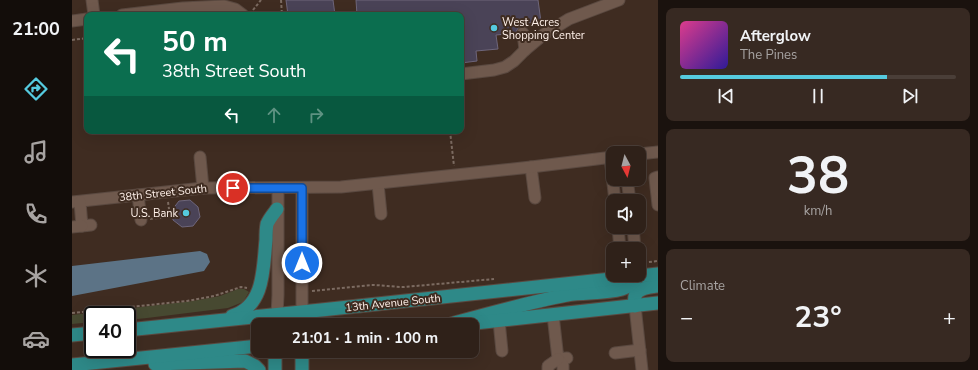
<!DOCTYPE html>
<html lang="en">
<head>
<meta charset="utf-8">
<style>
	:root { --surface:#2f2119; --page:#372922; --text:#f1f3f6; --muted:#a7a3a2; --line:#4a3e38; --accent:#55cadf }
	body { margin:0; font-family:"Nunito Sans",sans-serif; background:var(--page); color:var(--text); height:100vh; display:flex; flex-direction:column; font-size:15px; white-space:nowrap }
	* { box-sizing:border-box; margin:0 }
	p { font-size:13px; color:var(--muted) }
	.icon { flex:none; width:22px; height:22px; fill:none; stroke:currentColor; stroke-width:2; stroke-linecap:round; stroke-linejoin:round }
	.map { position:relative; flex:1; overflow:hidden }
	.sheet { display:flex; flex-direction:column; gap:8px; padding:8px; background:#1a120e; width:320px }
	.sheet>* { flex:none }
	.top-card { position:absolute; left:12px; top:12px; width:380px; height:122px; border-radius:8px; box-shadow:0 4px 16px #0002,0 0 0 1px var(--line); background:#0b6e4f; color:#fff; overflow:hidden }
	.needle { width:26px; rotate:173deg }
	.buttons { position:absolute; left:534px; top:146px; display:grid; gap:8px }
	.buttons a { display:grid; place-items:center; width:40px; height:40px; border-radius:8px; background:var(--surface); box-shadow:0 4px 16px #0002,0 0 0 1px var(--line); font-size:20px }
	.speed { position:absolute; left:12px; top:306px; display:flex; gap:8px; font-size:20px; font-weight:700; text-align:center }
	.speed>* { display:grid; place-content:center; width:52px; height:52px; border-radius:50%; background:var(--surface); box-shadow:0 4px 16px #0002,0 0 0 1px var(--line); line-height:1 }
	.speed .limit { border:2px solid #111; border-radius:6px; background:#fff; color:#111 }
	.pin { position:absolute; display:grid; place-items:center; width:34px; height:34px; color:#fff; margin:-17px; border:2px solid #fff; border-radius:50%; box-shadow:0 1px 4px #0007 }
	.me { position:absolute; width:44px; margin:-22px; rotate:0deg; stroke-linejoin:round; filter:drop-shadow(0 0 3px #0008) }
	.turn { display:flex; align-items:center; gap:14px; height:84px; padding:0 12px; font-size:18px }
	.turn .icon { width:52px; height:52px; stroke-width:2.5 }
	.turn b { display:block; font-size:28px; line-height:34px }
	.lanes { display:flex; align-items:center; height:38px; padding:0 12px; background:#0003; justify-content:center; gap:20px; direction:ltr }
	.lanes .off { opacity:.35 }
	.big { font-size:30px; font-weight:700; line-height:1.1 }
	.sheet .tile { flex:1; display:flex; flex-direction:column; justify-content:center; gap:6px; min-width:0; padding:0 14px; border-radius:8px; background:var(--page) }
	.sheet .dial { align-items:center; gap:0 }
	.dial b { font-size:52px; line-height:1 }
	.song { display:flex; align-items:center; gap:12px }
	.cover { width:48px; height:48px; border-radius:6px; background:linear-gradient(135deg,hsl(330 70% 55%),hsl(250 70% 35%)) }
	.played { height:4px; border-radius:2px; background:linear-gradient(90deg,var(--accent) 75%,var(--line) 75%) }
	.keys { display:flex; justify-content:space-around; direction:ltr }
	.heat { display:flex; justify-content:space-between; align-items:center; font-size:22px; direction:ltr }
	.trip { position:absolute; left:179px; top:318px; width:228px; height:40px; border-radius:8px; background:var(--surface); box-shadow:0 4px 16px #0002,0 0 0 1px var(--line); font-weight:700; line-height:40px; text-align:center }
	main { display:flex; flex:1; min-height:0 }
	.tab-bar { display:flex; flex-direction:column; width:72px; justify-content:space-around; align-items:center; background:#130d0a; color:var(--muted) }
	.tab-bar .icon { width:28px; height:28px }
	.tab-bar .active { color:var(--accent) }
	.tab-bar b { font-size:18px; color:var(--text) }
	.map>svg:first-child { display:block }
	.green { fill:#474931 }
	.water { fill:#5c7386 }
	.building { fill:#4a4357; stroke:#6e667b }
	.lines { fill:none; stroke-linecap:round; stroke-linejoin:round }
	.minor-casing { stroke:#5a4940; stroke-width:13 }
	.major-casing { stroke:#5a4940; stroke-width:15 }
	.path { stroke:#7c6b61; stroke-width:2; stroke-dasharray:3 2; stroke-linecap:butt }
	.minor { stroke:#6f594d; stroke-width:11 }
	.major { stroke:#2e8988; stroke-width:13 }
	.route-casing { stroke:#114b97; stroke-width:10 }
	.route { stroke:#1a73e8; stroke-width:7 }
	.poi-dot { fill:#55cadf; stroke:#3f2c21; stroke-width:1.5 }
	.labels { text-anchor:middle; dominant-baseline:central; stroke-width:4; stroke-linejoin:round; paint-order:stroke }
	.poi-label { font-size:11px; fill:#fff1ea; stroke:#3f2c21; text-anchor:start }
	.street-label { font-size:11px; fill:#fff1ea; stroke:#3f2c21 }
</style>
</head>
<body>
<main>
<nav class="tab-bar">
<b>21:00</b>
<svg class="icon active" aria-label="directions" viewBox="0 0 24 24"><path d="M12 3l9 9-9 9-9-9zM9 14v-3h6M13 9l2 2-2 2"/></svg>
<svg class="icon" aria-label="music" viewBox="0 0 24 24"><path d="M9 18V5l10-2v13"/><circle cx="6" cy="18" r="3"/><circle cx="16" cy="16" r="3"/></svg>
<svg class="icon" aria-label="phone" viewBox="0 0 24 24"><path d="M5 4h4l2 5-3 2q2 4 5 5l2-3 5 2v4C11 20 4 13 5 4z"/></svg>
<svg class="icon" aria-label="climate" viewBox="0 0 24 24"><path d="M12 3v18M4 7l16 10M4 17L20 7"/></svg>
<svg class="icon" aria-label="car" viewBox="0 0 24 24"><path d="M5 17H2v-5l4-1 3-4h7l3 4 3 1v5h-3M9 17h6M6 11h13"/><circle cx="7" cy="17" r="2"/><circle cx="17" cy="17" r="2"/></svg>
</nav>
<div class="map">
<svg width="586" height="370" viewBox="0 0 586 370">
	<rect width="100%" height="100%" fill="#3f2c21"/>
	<!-- green -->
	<g class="green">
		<polygon points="166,289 172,289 177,292 171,302 156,308 75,318 55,320 55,315 21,315 21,322 0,324 0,315 121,301 148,296"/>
		<polygon points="167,366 177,370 68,370 119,370"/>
	</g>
	<!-- water -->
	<polygon class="water" points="128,251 135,254 138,262 132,271 0,296 0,266"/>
	<!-- building -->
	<g class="building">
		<polygon points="214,0 261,0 263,15 216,15"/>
		<polygon points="284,0 466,0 469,22 455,23 455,28 451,26 447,27 445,30 444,33 424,35 426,49 404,51 405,61 389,63 389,15 285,15"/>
		<polygon points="118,200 126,207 128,217 121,226 110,227 101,220 100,210 107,201"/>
	</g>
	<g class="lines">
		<!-- minor casing -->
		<g class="minor-casing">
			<g id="minor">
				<polyline points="20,0 22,15"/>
				<polyline points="50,15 111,8 152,6 163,9 171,15"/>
				<polyline points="0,21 15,19"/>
				<polyline points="451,33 453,50"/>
				<polyline points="389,74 422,70 433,67 442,61 453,50 471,35 497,19 547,0"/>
				<polyline points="567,154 586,152"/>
				<polyline points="128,157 131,188"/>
				<polyline points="538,157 543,201"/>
				<polyline points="459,167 463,198"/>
				<polyline points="586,177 583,178 586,205"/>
				<polyline points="555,179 558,201"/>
				<polyline points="306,184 309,214"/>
				<polyline points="230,188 230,312"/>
				<polyline points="66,195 69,220"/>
				<polyline points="0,202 131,188 269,187 459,167 541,157"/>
				<polyline points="8,202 10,226 19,225"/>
				<polyline points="0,227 10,226"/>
				<polyline points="546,227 548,249"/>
				<polyline points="561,227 563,249"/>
				<polyline points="563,306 570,370"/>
				<polyline points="205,315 206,295 206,188"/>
				<polyline points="481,315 486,359 495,358"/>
				<polyline points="427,321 430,351"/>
				<polyline points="543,353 568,350"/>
				<polyline points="486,359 491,365 491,370"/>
				<polyline points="476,370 476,366 486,359"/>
			</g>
		</g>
		<!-- major casing -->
		<g class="major-casing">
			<g id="major">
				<path d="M563,306C563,303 562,299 563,296C566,288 578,287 586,286"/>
				<path d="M160,316C193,306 191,268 194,240C194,235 194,229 195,224C197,219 202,213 205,209"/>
				<path d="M375,325C415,314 454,303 495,295C513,292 532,294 550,289C557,287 562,282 566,276"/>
				<polyline points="385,325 586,303"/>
				<polyline points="55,330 249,310 586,274"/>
				<polyline points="0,335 21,333"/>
				<polyline points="230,351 230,370"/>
				<polyline points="83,364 173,361 183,366 187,370"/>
				<polyline points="0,365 186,346"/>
				<polyline points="203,370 203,351"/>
			</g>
		</g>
		<!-- path -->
		<g class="path">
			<polyline points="209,0 210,15"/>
			<polyline points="181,10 189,0"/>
			<polyline points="0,40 15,38"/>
			<polyline points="378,131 382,166"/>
			<polyline points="96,202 98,216"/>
			<polyline points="78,219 100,216"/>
			<polyline points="567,263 586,261"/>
			<path d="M240,291L299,285C310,285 321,287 332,287L422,279"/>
			<polyline points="0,313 115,301 142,296 169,287 175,288"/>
		</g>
		<!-- minor -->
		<use href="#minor" class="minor"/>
		<!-- major -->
		<use href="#major" class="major"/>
	</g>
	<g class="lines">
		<!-- route casing -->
		<g class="route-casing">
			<polyline id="route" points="161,188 230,188 230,263"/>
		</g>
		<!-- route -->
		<use href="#route" class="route"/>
	</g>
	<!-- markers -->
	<g class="poi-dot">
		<circle cx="422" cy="28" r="4"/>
		<circle cx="114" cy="213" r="4"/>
	</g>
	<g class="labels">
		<!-- poi labels -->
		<g class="poi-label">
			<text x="430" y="22">West Acres<tspan x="430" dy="13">Shopping Center</tspan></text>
			<text x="106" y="213" text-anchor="end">U.S. Bank</text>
		</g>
		<!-- street labels -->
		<g class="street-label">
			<text transform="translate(91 193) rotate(-6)">38th Street South</text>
			<text transform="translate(321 303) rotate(-6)">13th Avenue South</text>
		</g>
	</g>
</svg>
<div class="buttons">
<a><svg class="needle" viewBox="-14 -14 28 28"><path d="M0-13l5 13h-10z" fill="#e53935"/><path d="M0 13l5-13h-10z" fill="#a7a3a2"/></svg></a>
<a><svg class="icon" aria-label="sound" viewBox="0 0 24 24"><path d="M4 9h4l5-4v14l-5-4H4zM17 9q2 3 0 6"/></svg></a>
<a>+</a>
</div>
<div class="speed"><div class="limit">40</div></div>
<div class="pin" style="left:161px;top:188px;background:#d93025"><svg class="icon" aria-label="arrive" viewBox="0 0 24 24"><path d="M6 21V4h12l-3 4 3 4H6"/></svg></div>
<svg class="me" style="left:230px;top:263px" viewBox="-20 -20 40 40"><circle r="17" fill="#1a73e8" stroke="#fff" stroke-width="3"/><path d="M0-11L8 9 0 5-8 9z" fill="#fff"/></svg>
<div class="trip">21:01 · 1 min · 100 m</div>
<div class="top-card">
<div class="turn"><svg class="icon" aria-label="left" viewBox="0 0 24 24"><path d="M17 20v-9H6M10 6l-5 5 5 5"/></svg><div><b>50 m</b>38th Street South</div></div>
<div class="lanes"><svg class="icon" aria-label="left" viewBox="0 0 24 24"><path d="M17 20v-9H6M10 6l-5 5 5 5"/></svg><svg class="icon off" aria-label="ahead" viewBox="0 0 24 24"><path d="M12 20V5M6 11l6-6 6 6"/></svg><svg class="icon off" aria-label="right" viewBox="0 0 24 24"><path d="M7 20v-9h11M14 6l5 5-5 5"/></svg></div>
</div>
</div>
<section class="sheet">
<div class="tile">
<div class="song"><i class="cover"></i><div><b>Afterglow</b><p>The Pines</p></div></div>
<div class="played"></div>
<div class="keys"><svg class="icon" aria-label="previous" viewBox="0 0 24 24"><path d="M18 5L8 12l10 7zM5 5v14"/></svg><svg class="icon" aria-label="pause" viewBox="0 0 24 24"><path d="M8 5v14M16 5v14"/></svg><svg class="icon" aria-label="next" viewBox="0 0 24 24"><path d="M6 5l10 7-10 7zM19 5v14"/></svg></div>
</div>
<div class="tile dial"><b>38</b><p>km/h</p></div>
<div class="tile"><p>Climate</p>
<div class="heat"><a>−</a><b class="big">23°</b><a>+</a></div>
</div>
</section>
</main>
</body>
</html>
